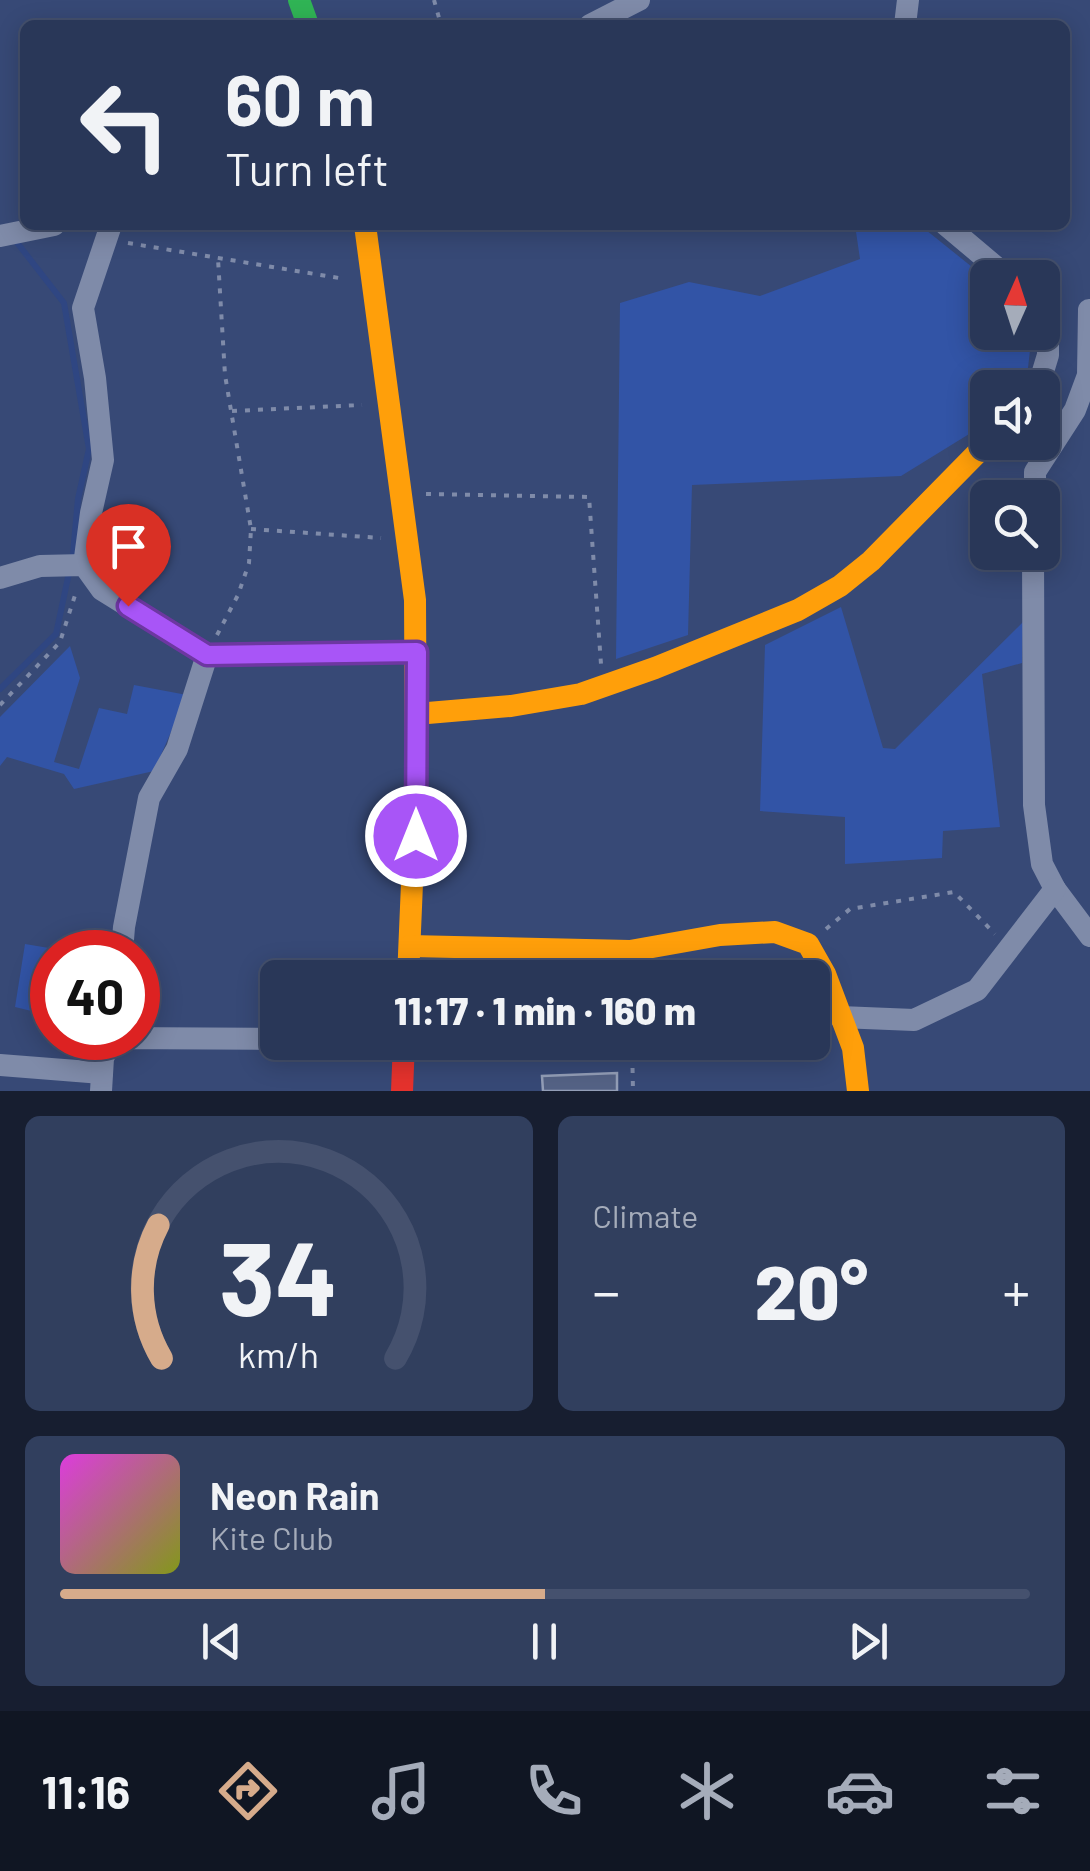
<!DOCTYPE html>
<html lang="en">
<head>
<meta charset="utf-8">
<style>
	:root { --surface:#293758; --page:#313f5e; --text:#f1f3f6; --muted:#a5acba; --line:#45516e; --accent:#d6ab8b }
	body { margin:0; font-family:Barlow,sans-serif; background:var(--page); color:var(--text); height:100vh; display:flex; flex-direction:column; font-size:38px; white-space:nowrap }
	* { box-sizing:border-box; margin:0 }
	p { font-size:32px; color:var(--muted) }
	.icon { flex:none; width:55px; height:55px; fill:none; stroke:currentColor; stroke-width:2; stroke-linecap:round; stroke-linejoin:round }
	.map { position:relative; height:1091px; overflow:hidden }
	.side { display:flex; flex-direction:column; gap:25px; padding:25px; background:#171e30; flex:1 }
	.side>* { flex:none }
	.hud { position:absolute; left:20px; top:20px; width:1050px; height:210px; border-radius:15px; box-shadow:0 5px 25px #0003,0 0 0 2px var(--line); background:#293758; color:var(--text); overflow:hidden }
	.needle { width:65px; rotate:3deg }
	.controls { position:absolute; left:970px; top:260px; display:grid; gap:20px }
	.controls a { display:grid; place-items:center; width:90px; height:90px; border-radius:15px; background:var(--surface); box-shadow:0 5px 25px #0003,0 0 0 2px var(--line); font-size:50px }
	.speed { position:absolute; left:30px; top:930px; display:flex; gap:20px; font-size:50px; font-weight:700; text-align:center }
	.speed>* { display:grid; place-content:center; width:130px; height:130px; border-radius:50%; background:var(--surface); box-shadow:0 5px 25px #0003,0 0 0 2px var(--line); line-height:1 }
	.speed .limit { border:15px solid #d22; background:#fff; color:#111 }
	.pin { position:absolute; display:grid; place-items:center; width:85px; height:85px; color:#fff; margin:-102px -42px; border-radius:50% 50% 50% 0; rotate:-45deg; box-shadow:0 0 10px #0007 }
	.pin .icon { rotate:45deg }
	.me { position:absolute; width:110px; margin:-55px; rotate:0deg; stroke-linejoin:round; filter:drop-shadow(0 0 8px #0008) }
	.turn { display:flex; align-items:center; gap:35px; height:210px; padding:0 40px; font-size:45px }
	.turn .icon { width:130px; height:130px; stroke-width:2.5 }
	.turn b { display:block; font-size:70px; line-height:85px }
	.big { font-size:75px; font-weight:800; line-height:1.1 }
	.side .widget { flex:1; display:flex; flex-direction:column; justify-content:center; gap:15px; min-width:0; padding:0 35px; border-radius:15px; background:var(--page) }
	.side .dial { align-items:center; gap:0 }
	.dial svg { height:260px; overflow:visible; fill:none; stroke:var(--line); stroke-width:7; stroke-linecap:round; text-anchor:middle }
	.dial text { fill:var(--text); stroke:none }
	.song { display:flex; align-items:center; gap:30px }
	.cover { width:120px; height:120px; border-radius:15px; background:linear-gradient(135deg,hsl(300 70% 55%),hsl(70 70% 35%)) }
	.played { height:10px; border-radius:5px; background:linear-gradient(90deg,var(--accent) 50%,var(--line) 50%) }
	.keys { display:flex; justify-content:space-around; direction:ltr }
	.heat { display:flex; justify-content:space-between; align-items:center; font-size:55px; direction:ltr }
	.side .tiles { flex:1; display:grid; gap:25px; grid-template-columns:1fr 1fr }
	.widget:last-child { grid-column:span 2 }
	.trip { position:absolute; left:260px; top:960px; width:570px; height:100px; border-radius:15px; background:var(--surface); box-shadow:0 5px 25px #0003,0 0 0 2px var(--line); font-weight:800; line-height:100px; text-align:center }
	.tab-bar { display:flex; height:160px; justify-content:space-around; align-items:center; background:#101623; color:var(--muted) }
	.tab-bar .icon { width:70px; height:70px }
	.tab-bar .current { color:var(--accent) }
	.tab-bar b { font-size:45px; color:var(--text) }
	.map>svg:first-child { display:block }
	.green { fill:#3254a6 }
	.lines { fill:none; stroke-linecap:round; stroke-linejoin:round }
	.stream { stroke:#2f4682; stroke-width:6 }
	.building { fill:#546285; stroke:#939eb7; stroke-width:2.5 }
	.path { stroke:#7f8ba9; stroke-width:4; stroke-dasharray:5 8; stroke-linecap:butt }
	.street { stroke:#7f8ba9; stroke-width:22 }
	.fast { stroke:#30b455; stroke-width:22 }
	.slow { stroke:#ff9f0a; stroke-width:22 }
	.jam { stroke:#e5322d; stroke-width:22 }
	.route-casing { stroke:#6d37a1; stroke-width:25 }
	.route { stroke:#a855f7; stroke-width:18 }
</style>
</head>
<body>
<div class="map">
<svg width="1090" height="1091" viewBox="0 0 1090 1091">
	<rect width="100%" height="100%" fill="#374976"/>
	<!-- green -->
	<g class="green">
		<polygon points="855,225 923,225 926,230 987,279 988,332 1032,333 1026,385 1023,387 988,388 987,423 901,476 692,485 688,635 616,659 620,303 689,282 760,296 860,259"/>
		<polygon points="841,607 883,748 895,749 1023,622 1022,663 982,674 1000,827 943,831 942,858 845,864 845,817 760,811 765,645"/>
		<polygon points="70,646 80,678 54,762 79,769 99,708 127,714 134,685 187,695 154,771 74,789 64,774 7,757 0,766 0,717"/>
		<polygon points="25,944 73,952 52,952 52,1016 15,1007"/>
	</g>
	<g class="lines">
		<!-- stream -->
		<polyline class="stream" points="0,689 56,634 73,554 78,499 89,449 64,303 15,240"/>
	</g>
	<!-- building -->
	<polygon class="building" points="617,1073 617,1091 543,1091 542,1076"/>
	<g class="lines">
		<!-- path -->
		<g class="path">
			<polyline points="434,0 441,25"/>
			<polyline points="128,243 345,279"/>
			<polyline points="232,411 362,405"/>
			<polyline points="426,494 589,497 601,664"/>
			<polyline points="251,529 381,538"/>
			<polyline points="217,635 238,595 249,563 251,529 225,375 218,259"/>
			<polyline points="0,705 60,642 77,589"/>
			<polyline points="826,929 850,909 954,892 995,934"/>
			<polyline points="632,1042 633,1091"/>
		</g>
		<!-- street -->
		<g class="street">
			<polyline points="590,25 639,0"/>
			<polyline points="905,25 908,0"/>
			<polyline points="946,225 1009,278"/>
			<polyline points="0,236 54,225"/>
			<polyline points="1038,388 1048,355 1048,300"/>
			<polyline points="1035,498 1035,472 1075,410 1088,375 1089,310"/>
			<polyline points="1033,552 1034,805 1042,864 1055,889 1090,936"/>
			<polyline points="84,565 91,513 103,460 95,378 83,308 111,225"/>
			<polyline points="0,578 40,566 84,565 102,590 207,655 417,652"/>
			<polyline points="122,952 124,927 149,798 177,749 207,655"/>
			<polyline points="840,1017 914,1020 977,990 1055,889"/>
			<polyline points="0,1065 102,1073"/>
			<polyline points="101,1091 103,1058 113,1038 278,1039"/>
		</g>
		<!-- fast -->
		<polyline class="fast" points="299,0 308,25"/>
		<!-- slow -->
		<g class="slow">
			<polyline points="365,225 415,600 416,789 408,978"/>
			<polyline points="416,714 511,706 581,694 655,668 798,610 840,586 871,561 988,442"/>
			<polyline points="410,946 630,951 720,935 775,932 808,944 825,974 853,1048 858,1091"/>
		</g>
		<!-- jam -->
		<polyline class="jam" points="402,1091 404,1042"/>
	</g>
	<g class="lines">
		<!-- route casing -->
		<g class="route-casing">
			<polyline id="route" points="128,606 207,655 417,652 416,836"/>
		</g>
		<!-- route -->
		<use href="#route" class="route"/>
	</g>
</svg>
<div class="controls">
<a><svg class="needle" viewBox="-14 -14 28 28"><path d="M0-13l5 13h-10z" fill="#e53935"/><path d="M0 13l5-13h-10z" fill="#a5acba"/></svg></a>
<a><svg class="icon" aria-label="sound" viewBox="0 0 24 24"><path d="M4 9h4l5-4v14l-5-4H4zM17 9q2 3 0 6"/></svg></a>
<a><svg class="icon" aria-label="search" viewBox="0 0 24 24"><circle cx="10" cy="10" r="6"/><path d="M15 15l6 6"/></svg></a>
</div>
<div class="speed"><div class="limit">40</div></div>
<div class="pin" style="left:128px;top:606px;background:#d93025"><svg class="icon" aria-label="arrive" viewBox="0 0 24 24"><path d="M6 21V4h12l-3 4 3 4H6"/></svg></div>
<svg class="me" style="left:416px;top:836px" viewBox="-20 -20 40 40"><circle r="17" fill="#a855f7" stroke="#fff" stroke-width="3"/><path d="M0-11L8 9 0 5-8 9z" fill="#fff"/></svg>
<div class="trip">11:17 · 1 min · 160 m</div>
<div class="hud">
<div class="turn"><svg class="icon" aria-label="left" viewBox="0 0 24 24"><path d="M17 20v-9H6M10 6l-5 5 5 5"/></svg><div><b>60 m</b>Turn left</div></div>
</div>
</div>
<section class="side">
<div class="tiles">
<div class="widget dial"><svg viewBox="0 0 100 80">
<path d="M14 69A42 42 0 1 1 86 69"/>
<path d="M14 69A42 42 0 0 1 13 28" stroke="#d6ab8b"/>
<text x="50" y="56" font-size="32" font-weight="700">34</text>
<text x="50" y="72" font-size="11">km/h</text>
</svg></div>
<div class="widget"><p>Climate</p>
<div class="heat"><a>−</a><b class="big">20°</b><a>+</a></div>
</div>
<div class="widget">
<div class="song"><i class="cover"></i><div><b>Neon Rain</b><p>Kite Club</p></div></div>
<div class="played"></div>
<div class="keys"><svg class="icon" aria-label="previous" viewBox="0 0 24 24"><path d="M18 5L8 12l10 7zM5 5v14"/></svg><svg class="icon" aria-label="pause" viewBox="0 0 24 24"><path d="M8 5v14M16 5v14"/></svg><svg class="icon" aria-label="next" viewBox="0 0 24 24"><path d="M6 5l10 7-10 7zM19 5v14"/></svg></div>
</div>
</div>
</section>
<nav class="tab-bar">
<b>11:16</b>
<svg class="icon current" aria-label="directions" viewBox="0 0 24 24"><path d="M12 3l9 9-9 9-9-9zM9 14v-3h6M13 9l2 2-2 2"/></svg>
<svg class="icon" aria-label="music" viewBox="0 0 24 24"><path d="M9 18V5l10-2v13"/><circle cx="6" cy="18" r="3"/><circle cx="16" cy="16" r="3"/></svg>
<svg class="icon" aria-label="phone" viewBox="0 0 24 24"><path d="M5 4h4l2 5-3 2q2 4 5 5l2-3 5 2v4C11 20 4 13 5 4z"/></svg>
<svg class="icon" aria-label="climate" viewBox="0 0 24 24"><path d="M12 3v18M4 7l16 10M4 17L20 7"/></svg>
<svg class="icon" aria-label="car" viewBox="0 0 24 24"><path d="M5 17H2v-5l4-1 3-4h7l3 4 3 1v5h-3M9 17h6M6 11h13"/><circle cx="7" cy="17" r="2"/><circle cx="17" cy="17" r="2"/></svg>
<svg class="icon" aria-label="filters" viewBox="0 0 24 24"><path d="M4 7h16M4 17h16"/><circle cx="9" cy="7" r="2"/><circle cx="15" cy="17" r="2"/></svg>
</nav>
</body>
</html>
